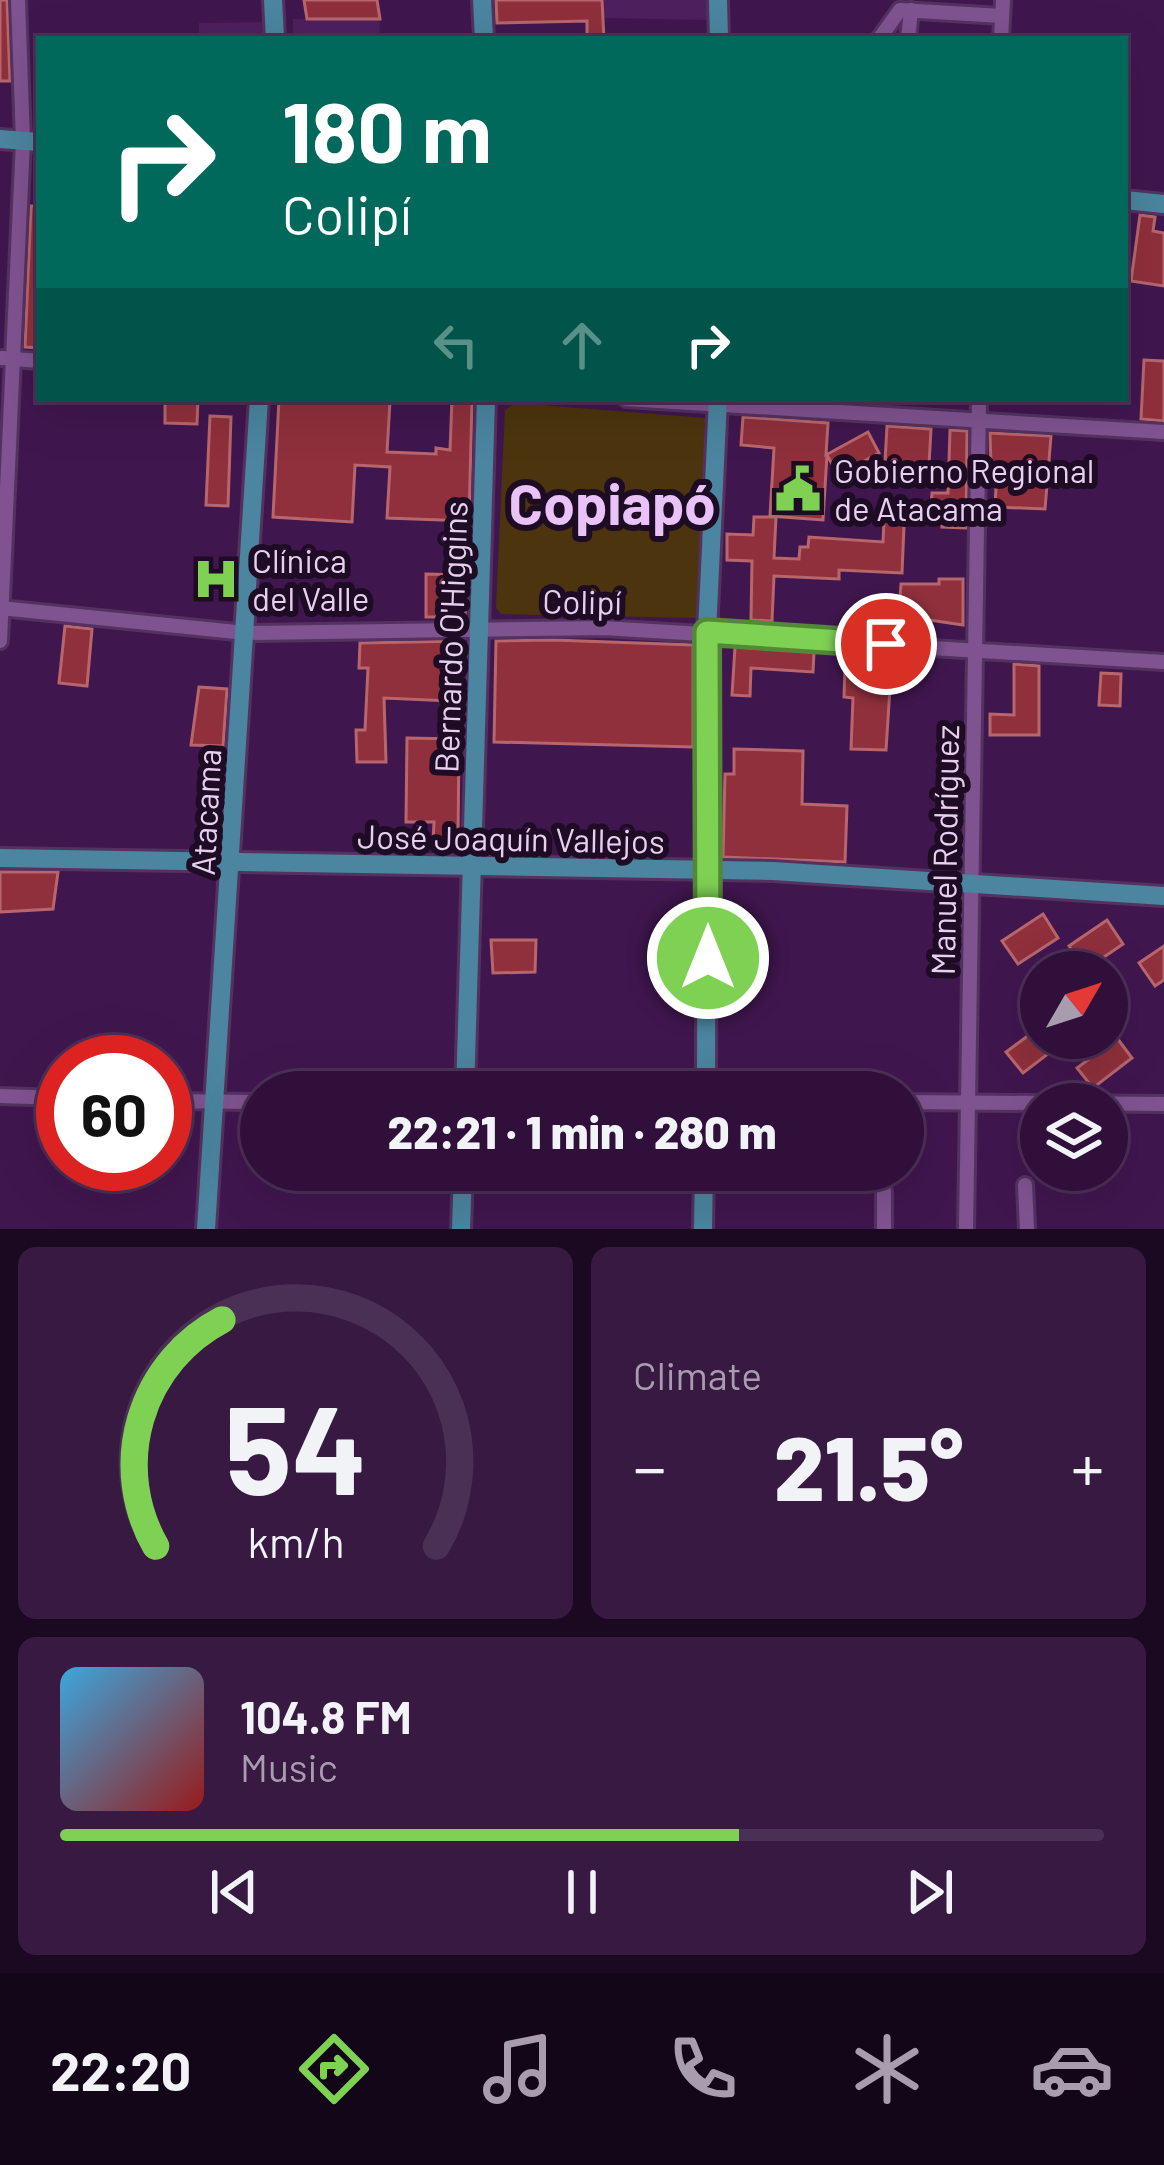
<!DOCTYPE html>
<html lang="en">
<head>
<meta charset="utf-8">
<style>
	:root { --surface:#30103b; --page:#381942; --text:#f1f3f6; --muted:#a89daf; --line:#4b3055; --accent:#7ed153 }
	body { margin:0; font-family:Barlow,sans-serif; background:var(--page); color:var(--text); height:100vh; display:flex; flex-direction:column; font-size:45px; white-space:nowrap }
	* { box-sizing:border-box; margin:0 }
	p { font-size:39px; color:var(--muted) }
	.icon { flex:none; width:66px; height:66px; fill:none; stroke:currentColor; stroke-width:2; stroke-linecap:round; stroke-linejoin:round }
	.map { position:relative; height:1229px; overflow:hidden }
	.details { display:flex; flex-direction:column; gap:18px; padding:18px; background:#1a0920; flex:1 }
	.details>* { flex:none }
	.banner { position:absolute; left:36px; top:36px; width:1092px; height:366px; border-radius:0px; box-shadow:0 12px 48px #0002,0 0 0 3px var(--line); background:#00695c; color:#fff; overflow:hidden }
	.needle { width:78px; rotate:51deg }
	.tools { position:absolute; left:1020px; top:951px; display:grid; gap:24px }
	.tools a { display:grid; place-items:center; width:108px; height:108px; border-radius:50%; background:var(--surface); box-shadow:0 12px 48px #0002,0 0 0 3px var(--line); font-size:60px }
	.speed { position:absolute; left:36px; top:1035px; display:flex; gap:24px; font-size:60px; font-weight:700; text-align:center }
	.speed>* { display:grid; place-content:center; width:156px; height:156px; border-radius:50%; background:var(--surface); box-shadow:0 12px 48px #0002,0 0 0 3px var(--line); line-height:1 }
	.speed .limit { border:18px solid #d22; background:#fff; color:#111 }
	.pin { position:absolute; display:grid; place-items:center; width:102px; height:102px; color:#fff; margin:-51px; border:6px solid #fff; border-radius:50%; box-shadow:0 3px 12px #0007 }
	.me { position:absolute; width:132px; margin:-66px; rotate:0deg; stroke-linejoin:round; filter:drop-shadow(0 0 9px #0008) }
	.turn { display:flex; align-items:center; gap:42px; height:252px; padding:0 48px; font-size:54px }
	.turn .icon { width:156px; height:156px; stroke-width:2.5 }
	.turn b { display:block; font-size:84px; line-height:102px }
	.lanes { display:flex; align-items:center; height:114px; padding:0 48px; background:#0003; justify-content:center; gap:60px; direction:ltr }
	.lanes .off { opacity:.35 }
	.big { font-size:90px; font-weight:800; line-height:1.1 }
	.details .tile { flex:1; display:flex; flex-direction:column; justify-content:center; gap:18px; min-width:0; padding:0 42px; border-radius:18px; background:var(--page) }
	.details .dial { align-items:center; gap:0 }
	.dial svg { height:312px; overflow:visible; fill:none; stroke:var(--line); stroke-width:7; stroke-linecap:round; text-anchor:middle }
	.dial text { fill:var(--text); stroke:none }
	.song { display:flex; align-items:center; gap:36px }
	.cover { width:144px; height:144px; border-radius:18px; background:linear-gradient(135deg,hsl(200 70% 55%),hsl(0 70% 35%)) }
	.played { height:12px; border-radius:6px; background:linear-gradient(90deg,var(--accent) 65%,var(--line) 65%) }
	.keys { display:flex; justify-content:space-around; direction:ltr }
	.heat { display:flex; justify-content:space-between; align-items:center; font-size:66px; direction:ltr }
	.details .tiles { flex:1; display:grid; gap:18px; grid-template-columns:1fr 1fr }
	.tile:last-child { grid-column:span 2 }
	.trip { position:absolute; left:240px; top:1071px; width:684px; height:120px; border-radius:60px; background:var(--surface); box-shadow:0 12px 48px #0002,0 0 0 3px var(--line); font-weight:800; line-height:120px; text-align:center }
	.tab-bar { display:flex; height:192px; justify-content:space-around; align-items:center; background:#130618; color:var(--muted) }
	.tab-bar .icon { width:84px; height:84px }
	.tab-bar .current { color:var(--accent) }
	.tab-bar b { font-size:54px; color:var(--text) }
	.map>svg:first-child { display:block }
	.built { fill:#4e205e }
	.green { fill:#4c350e }
	.building { fill:#8f303c; stroke:#b8666c; stroke-width:3 }
	.lines { fill:none; stroke-linecap:round; stroke-linejoin:round }
	.minor-casing { stroke:#543260; stroke-width:20 }
	.major-casing { stroke:#543260; stroke-width:24 }
	.minor { stroke:#7f5390; stroke-width:14 }
	.major { stroke:#4b859f; stroke-width:18 }
	.route-casing { stroke:#528836; stroke-width:30 }
	.route { stroke:#7ed153; stroke-width:21 }
	.labels { text-anchor:middle; dominant-baseline:central; stroke-width:12; stroke-linejoin:round; paint-order:stroke }
	.poi-label { font-size:33px; fill:#e7cff0; stroke:#1e0c24; text-anchor:start }
	.street-label { font-size:33px; fill:#e7cff0; stroke:#1e0c24 }
	.town-label { font-size:57px; font-weight:bold; fill:#e9c2f8; stroke:#1e0c24 }
</style>
</head>
<body>
<div class="map">
<svg width="1164" height="1229" viewBox="0 0 1164 1229">
	<rect width="100%" height="100%" fill="#40164f"/>
	<!-- built -->
	<g class="built">
		<polygon points="602,0 707,0 707,20 603,18"/>
		<polygon points="293,19 380,19 379,39 293,39"/>
		<polygon points="273,22 273,39 199,39 199,23"/>
	</g>
	<!-- green -->
	<polygon class="green" points="515,403 705,418 701,618 501,614 496,608 505,410"/>
	<!-- building -->
	<g class="building">
		<polygon points="0,0 7,0 10,81 0,81"/>
		<polygon points="304,0 377,0 380,19 307,19"/>
		<polygon points="496,0 602,0 604,39 587,39 587,21 497,23"/>
		<polygon points="31,206 39,206 39,348 25,347"/>
		<polygon points="1140,215 1155,217 1153,231 1164,233 1164,286 1131,281"/>
		<polygon points="1144,360 1164,361 1164,421 1141,419"/>
		<polygon points="165,399 198,399 197,424 165,423"/>
		<polygon points="279,399 390,402 387,452 436,454 436,448 450,450 452,399 472,400 469,521 387,518 390,467 355,465 352,522 273,517"/>
		<polygon points="210,416 231,417 228,506 206,505"/>
		<polygon points="743,417 828,423 826,455 868,432 879,453 838,475 827,455 823,520 770,516 774,448 741,445"/>
		<polygon points="887,426 931,429 929,465 885,462"/>
		<polygon points="950,430 967,431 966,528 942,527 942,511 931,511 932,493 948,493"/>
		<polygon points="990,433 1051,436 1045,509 995,507 997,466 991,466"/>
		<polygon points="885,501 905,502 902,573 839,570 839,579 774,576 772,621 751,620 752,561 727,560 727,534 753,535 754,517 776,517 774,558 799,559 800,547 808,547 809,537 883,542"/>
		<polygon points="426,574 467,575 465,617 426,617"/>
		<polygon points="939,579 963,579 963,625 909,617 909,625 898,625 901,584 939,584"/>
		<polygon points="65,626 92,629 87,686 59,683"/>
		<polygon points="553,640 693,645 693,747 494,742 496,641"/>
		<polygon points="462,641 462,662 451,662 450,701 384,698 386,762 357,762 356,730 365,730 368,668 359,668 360,643"/>
		<polygon points="735,647 814,652 813,672 751,668 750,696 732,695"/>
		<polygon points="855,655 878,669 879,656 892,657 886,750 851,749 853,698 844,697 845,667 855,667"/>
		<polygon points="1014,664 1039,666 1039,735 990,735 990,714 1014,715"/>
		<polygon points="1101,673 1121,674 1120,706 1099,705"/>
		<polygon points="199,687 227,689 223,746 191,745"/>
		<polygon points="407,738 459,739 458,843 433,843 434,822 406,822"/>
		<polygon points="734,749 803,751 802,804 847,806 845,862 723,857 725,774 734,774"/>
		<polygon points="0,872 58,872 53,909 0,912"/>
		<polygon points="1043,914 1058,938 1018,964 1002,941"/>
		<polygon points="1107,920 1123,944 1085,970 1069,946"/>
		<polygon points="491,940 536,940 535,972 493,973"/>
		<polygon points="1164,946 1164,980 1155,986 1139,963"/>
		<polygon points="1041,1026 1041,1038 1057,1038 1061,1044 1023,1073 1006,1052"/>
		<polygon points="1117,1038 1132,1058 1093,1088 1077,1068"/>
	</g>
	<g class="lines">
		<!-- minor casing -->
		<g class="minor-casing">
			<g id="minor">
				<polyline points="879,39 900,10 1002,16"/>
				<polyline points="908,39 911,10"/>
				<polyline points="1001,39 1003,0"/>
				<polyline points="2,358 39,361"/>
				<polyline points="626,399 1164,432"/>
				<polyline points="0,608 246,633 603,628 1164,662"/>
				<polyline points="0,641 23,141 18,0"/>
				<polyline points="0,1096 63,1098"/>
				<polyline points="165,1101 261,1102"/>
				<polyline points="903,1102 1164,1104"/>
				<polyline points="1025,1185 1027,1229"/>
				<polyline points="884,1229 884,1191"/>
				<polyline points="966,1229 979,399"/>
			</g>
		</g>
		<!-- major casing -->
		<g class="major-casing">
			<g id="major">
				<polyline points="273,0 275,39"/>
				<polyline points="482,0 484,39"/>
				<polyline points="718,0 719,39"/>
				<polyline points="0,139 39,142"/>
				<polyline points="1125,200 1164,204"/>
				<polyline points="0,858 773,871 1164,896"/>
				<polyline points="465,1092 486,399"/>
				<polyline points="706,1092 707,632 718,399"/>
				<polyline points="206,1229 259,399"/>
				<polyline points="461,1229 463,1170"/>
				<polyline points="703,1229 704,1170"/>
			</g>
		</g>
		<!-- minor -->
		<use href="#minor" class="minor"/>
		<!-- major -->
		<use href="#major" class="major"/>
	</g>
	<g class="lines">
		<!-- route casing -->
		<g class="route-casing">
			<polyline id="route" points="708,958 707,632 886,644"/>
		</g>
		<!-- route -->
		<use href="#route" class="route"/>
	</g>
	<!-- icons -->
	<defs>
		<g id="civic-bare" transform="scale(3.6)"><path d="M-.6-6.5H3V-4.5H.6V-3L4-1V1h2V6H-6V1h2V-1L-.6-3ZM-1.2 2.5V6h2.4V2.5Z" fill="#7ed153" stroke="#1e0c24" stroke-width="2.5" paint-order="stroke"/></g>
		<g id="hospital-bare" transform="scale(3.6)"><path d="M-5-5h3v3.5h4V-5h3V5h-3V1.5h-4V5h-3Z" fill="#7ed153" stroke="#1e0c24" stroke-width="2.5" paint-order="stroke"/></g>
	</defs>
	<g fill-rule="evenodd">
		<use href="#civic-bare" x="798" y="489"/>
		<use href="#hospital-bare" x="216" y="579"/>
	</g>
	<g class="labels">
		<!-- poi labels -->
		<g class="poi-label">
			<text x="834" y="470">Gobierno Regional<tspan x="834" dy="38">de Atacama</tspan></text>
			<text x="252" y="560">Clínica<tspan x="252" dy="38">del Valle</tspan></text>
		</g>
		<!-- street labels -->
		<g class="street-label">
			<text transform="translate(582 601) rotate(1)">Colipí</text>
			<text transform="translate(450 637) rotate(-88)">Bernardo O'Higgins</text>
			<text transform="translate(205 812) rotate(-87)">Atacama</text>
			<text transform="translate(511 838) rotate(1)">José Joaquín Vallejos</text>
			<text transform="translate(944 850) rotate(-89)">Manuel Rodríguez</text>
		</g>
		<!-- town labels -->
		<g class="town-label">
			<text x="612" y="502">Copiapó</text>
		</g>
	</g>
</svg>
<div class="tools">
<a><svg class="needle" viewBox="-14 -14 28 28"><path d="M0-13l5 13h-10z" fill="#e53935"/><path d="M0 13l5-13h-10z" fill="#a89daf"/></svg></a>
<a><svg class="icon" aria-label="layers" viewBox="0 0 24 24"><path d="M12 4l9 5-9 5-9-5zM3 14l9 5 9-5"/></svg></a>
</div>
<div class="speed"><div class="limit">60</div></div>
<div class="pin" style="left:886px;top:644px;background:#d93025"><svg class="icon" aria-label="arrive" viewBox="0 0 24 24"><path d="M6 21V4h12l-3 4 3 4H6"/></svg></div>
<svg class="me" style="left:708px;top:958px" viewBox="-20 -20 40 40"><circle r="17" fill="#7ed153" stroke="#fff" stroke-width="3"/><path d="M0-11L8 9 0 5-8 9z" fill="#fff"/></svg>
<div class="trip">22:21 · 1 min · 280 m</div>
<div class="banner">
<div class="turn"><svg class="icon" aria-label="right" viewBox="0 0 24 24"><path d="M7 20v-9h11M14 6l5 5-5 5"/></svg><div><b>180 m</b>Colipí</div></div>
<div class="lanes"><svg class="icon off" aria-label="left" viewBox="0 0 24 24"><path d="M17 20v-9H6M10 6l-5 5 5 5"/></svg><svg class="icon off" aria-label="ahead" viewBox="0 0 24 24"><path d="M12 20V5M6 11l6-6 6 6"/></svg><svg class="icon" aria-label="right" viewBox="0 0 24 24"><path d="M7 20v-9h11M14 6l5 5-5 5"/></svg></div>
</div>
</div>
<section class="details">
<div class="tiles">
<div class="tile dial"><svg viewBox="0 0 100 80">
<path d="M14 69A42 42 0 1 1 86 69"/>
<path d="M14 69A42 42 0 0 1 31 11" stroke="#7ed153"/>
<text x="50" y="56" font-size="32" font-weight="700">54</text>
<text x="50" y="72" font-size="11">km/h</text>
</svg></div>
<div class="tile"><p>Climate</p>
<div class="heat"><a>−</a><b class="big">21.5°</b><a>+</a></div>
</div>
<div class="tile">
<div class="song"><i class="cover"></i><div><b>104.8 FM</b><p>Music</p></div></div>
<div class="played"></div>
<div class="keys"><svg class="icon" aria-label="previous" viewBox="0 0 24 24"><path d="M18 5L8 12l10 7zM5 5v14"/></svg><svg class="icon" aria-label="pause" viewBox="0 0 24 24"><path d="M8 5v14M16 5v14"/></svg><svg class="icon" aria-label="next" viewBox="0 0 24 24"><path d="M6 5l10 7-10 7zM19 5v14"/></svg></div>
</div>
</div>
</section>
<nav class="tab-bar">
<b>22:20</b>
<svg class="icon current" aria-label="directions" viewBox="0 0 24 24"><path d="M12 3l9 9-9 9-9-9zM9 14v-3h6M13 9l2 2-2 2"/></svg>
<svg class="icon" aria-label="music" viewBox="0 0 24 24"><path d="M9 18V5l10-2v13"/><circle cx="6" cy="18" r="3"/><circle cx="16" cy="16" r="3"/></svg>
<svg class="icon" aria-label="phone" viewBox="0 0 24 24"><path d="M5 4h4l2 5-3 2q2 4 5 5l2-3 5 2v4C11 20 4 13 5 4z"/></svg>
<svg class="icon" aria-label="climate" viewBox="0 0 24 24"><path d="M12 3v18M4 7l16 10M4 17L20 7"/></svg>
<svg class="icon" aria-label="car" viewBox="0 0 24 24"><path d="M5 17H2v-5l4-1 3-4h7l3 4 3 1v5h-3M9 17h6M6 11h13"/><circle cx="7" cy="17" r="2"/><circle cx="17" cy="17" r="2"/></svg>
</nav>
</body>
</html>
